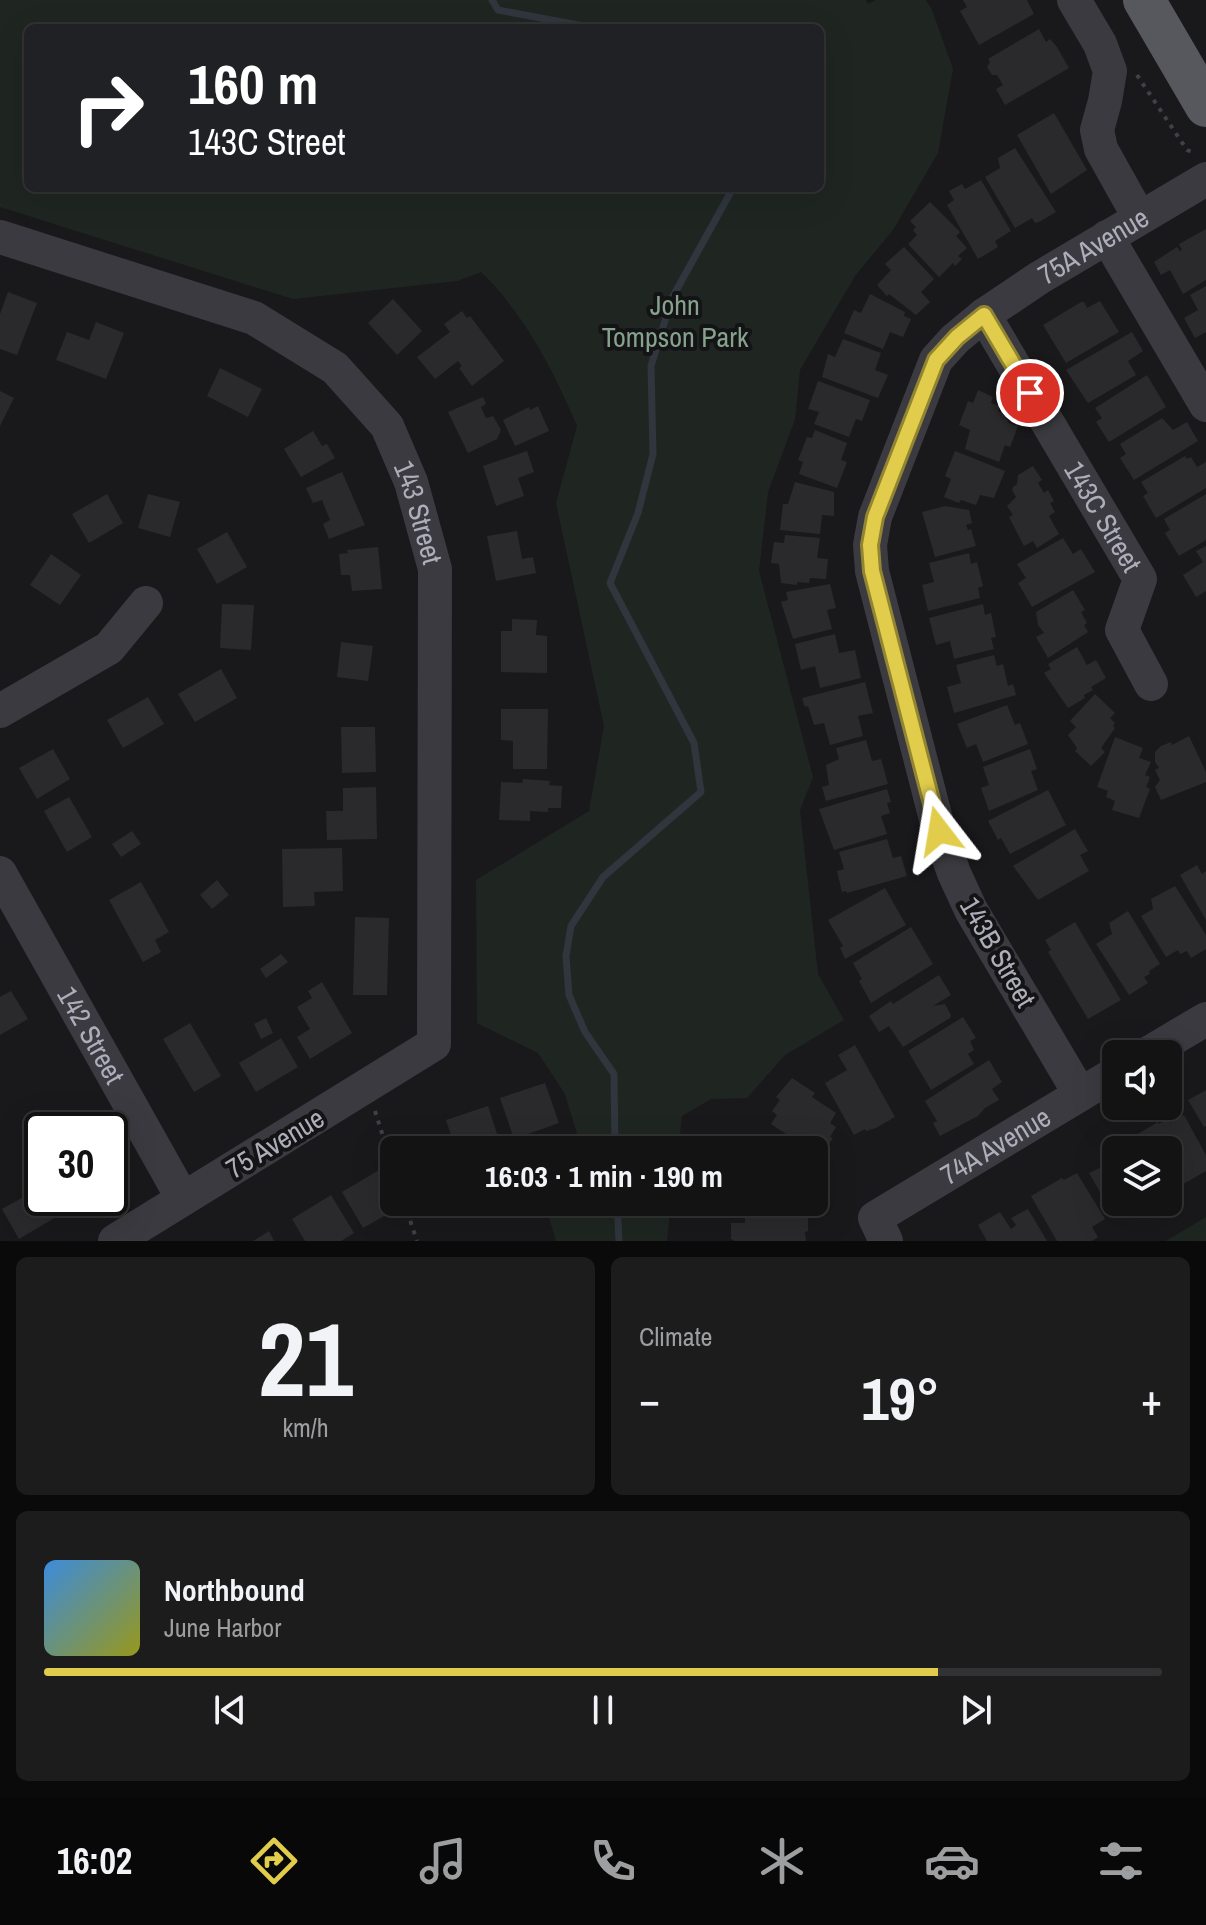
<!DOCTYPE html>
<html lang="en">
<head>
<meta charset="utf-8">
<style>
	:root { --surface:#131314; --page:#1c1c1d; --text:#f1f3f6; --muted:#9d9ea0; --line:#323234; --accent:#e1cd4b }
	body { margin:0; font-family:"Archivo Narrow",sans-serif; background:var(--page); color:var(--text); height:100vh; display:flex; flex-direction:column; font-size:30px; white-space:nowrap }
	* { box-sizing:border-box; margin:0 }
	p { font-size:26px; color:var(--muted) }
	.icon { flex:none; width:44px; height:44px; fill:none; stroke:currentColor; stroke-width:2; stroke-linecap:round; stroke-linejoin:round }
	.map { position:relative; height:1241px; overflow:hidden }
	.panel { display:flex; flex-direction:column; gap:16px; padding:16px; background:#0a0a0b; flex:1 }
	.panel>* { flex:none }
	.guide { position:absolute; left:24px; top:24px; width:800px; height:168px; border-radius:12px; box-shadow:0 8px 32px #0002,0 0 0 2px var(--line); background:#202124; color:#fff; overflow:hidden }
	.fabs { position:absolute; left:1102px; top:1040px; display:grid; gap:16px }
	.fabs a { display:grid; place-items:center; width:80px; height:80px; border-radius:12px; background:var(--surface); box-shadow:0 8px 32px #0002,0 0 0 2px var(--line); font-size:40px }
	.speed { position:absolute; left:24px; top:1112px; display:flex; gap:16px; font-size:40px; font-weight:700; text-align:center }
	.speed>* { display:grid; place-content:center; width:104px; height:104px; border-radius:50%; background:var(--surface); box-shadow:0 8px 32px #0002,0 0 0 2px var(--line); line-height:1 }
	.speed .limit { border:4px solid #111; border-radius:12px; background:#fff; color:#111 }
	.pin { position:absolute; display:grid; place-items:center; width:68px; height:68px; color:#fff; margin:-34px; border:4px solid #fff; border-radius:50%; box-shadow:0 2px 8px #0007 }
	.me { position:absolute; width:88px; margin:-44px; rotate:346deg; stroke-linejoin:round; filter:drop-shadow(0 0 6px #0008) }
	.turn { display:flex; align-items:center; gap:28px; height:168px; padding:0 32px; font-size:36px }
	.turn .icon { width:104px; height:104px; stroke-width:2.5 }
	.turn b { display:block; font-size:56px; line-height:68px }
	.big { font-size:60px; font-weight:700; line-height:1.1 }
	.panel .widget { flex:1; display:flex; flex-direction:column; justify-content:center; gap:12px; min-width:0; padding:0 28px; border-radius:12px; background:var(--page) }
	.panel .dial { align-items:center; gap:0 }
	.dial b { font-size:104px; line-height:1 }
	.song { display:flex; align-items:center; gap:24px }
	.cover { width:96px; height:96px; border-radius:12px; background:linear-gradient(135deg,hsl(210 70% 55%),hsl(60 70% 35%)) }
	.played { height:8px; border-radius:4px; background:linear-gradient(90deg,var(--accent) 80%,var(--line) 80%) }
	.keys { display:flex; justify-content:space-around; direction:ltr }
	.heat { display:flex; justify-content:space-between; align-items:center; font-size:44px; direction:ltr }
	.panel .tiles { flex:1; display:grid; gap:16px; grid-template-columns:1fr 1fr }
	.widget:last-child { grid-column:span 2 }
	.trip { position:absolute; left:380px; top:1136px; width:448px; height:80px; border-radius:12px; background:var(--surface); box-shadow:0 8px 32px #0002,0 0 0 2px var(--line); font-weight:700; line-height:80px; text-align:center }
	.tab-bar { display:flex; height:128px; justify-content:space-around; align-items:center; background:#080808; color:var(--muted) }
	.tab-bar .icon { width:56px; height:56px }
	.tab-bar .on { color:var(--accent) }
	.tab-bar b { font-size:36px; color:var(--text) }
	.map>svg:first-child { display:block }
	.green { fill:#1f2622; fill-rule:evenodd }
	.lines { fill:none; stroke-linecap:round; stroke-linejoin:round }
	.stream { stroke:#30353e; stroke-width:7 }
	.building { fill:#2a292c }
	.path { stroke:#404146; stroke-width:4; stroke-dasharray:4 6; stroke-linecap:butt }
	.minor { stroke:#3b3a40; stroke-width:34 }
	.major { stroke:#57575e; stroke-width:42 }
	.route-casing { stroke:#928531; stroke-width:20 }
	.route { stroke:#e1cd4b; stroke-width:14 }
	.labels { text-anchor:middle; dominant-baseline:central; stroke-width:8; stroke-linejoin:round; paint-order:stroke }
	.street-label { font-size:28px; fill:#adaeb9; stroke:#141416 }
	.park-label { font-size:28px; fill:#86a28d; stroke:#141416 }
</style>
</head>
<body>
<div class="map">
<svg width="1206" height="1241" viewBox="0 0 1206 1241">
	<rect width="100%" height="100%" fill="#19191b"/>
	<!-- green -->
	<g class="green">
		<path d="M0,0H866L868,4L876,0H926L932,10L953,69L938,153L893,230L855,276L800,370L795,419L768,492L759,571L813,777L800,810L818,974L844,1020L785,1055L747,1098L711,1099L682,1116L678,1150H582L565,1094L538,1053L477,1023L476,880L589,811L604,726L556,503L577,426C554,371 524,313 481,272L457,281L293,299L0,207ZM28,28H820V188H28Z"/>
		<polygon points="555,1202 671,1202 667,1241 556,1241 548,1214"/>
		<polygon points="1206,1217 1206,1241 1166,1241"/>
	</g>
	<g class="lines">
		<!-- stream -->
		<g class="stream">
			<polyline points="492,0 498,10 594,28"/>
			<polyline points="615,1150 614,1074 585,1032 569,995 566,956 571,926 603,877 701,792 694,743 610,583 638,513 653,454 651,366 672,298 733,188"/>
			<polyline points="617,1202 619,1241"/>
		</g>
	</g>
	<!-- building -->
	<g class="building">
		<polygon points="963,0 1027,0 1034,14 979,45 960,11 967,7"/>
		<polygon points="1039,29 1046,42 1050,39 1057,47 1069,68 1005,105 996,89 1003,85 997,75 992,75 987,67 990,62 988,59"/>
		<polygon points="1054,113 1087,170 1051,194 1017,135"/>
		<polygon points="1015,148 1056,212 1041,221 1035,223 1032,218 1015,228 985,177 1000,168 998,158"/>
		<polygon points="981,180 1011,231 995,241 998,247 978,259 947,205 954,200 949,191 962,184 965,189"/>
		<polygon points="930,202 960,232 956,236 967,248 958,256 962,259 955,266 953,263 939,277 908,244 917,235 913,230 916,227 910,221"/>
		<polygon points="1206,229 1206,280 1183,294 1170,270 1161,275 1154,262 1177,247 1180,251 1182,250 1179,244"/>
		<polygon points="904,247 934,279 921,292 930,302 916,315 889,294 887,296 877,285 891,270 885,264"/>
		<polygon points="1206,286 1206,332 1195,338 1184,318 1198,310 1190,295"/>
		<polygon points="8,292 37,303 17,355 0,349 0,314"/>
		<polygon points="870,294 905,312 904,316 911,319 903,337 890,332 883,349 844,333 854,310 861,313"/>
		<polygon points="393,299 422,331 397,355 368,323"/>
		<polygon points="1100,301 1119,332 1066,363 1043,325 1081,302 1084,302 1087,308"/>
		<polygon points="462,311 467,318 470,316 504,361 472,386 459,368 462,366 458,361 435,379 417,357 450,332 444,324"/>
		<polygon points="96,322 124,333 106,379 56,360 67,332 89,340"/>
		<polygon points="1132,332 1143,351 1128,361 1136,375 1088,403 1066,370"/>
		<polygon points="843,339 881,353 875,370 888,375 878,398 822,377 828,354 835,357"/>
		<polygon points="220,368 262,389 248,417 207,396"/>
		<polygon points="1147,375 1166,407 1109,442 1096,422 1102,418 1095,408"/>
		<polygon points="818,381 870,400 862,421 856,419 849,437 814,424 819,412 808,409"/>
		<polygon points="978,390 993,397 991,403 1000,406 998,411 1004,414 1009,423 1018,426 1010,447 1005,445 999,462 965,449 970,430 959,425 968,401 973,403"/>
		<polygon points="0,391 14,398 0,426"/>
		<polygon points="483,397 486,404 481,407 486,418 493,416 501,430 497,439 468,453 448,412"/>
		<polygon points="538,406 549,431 515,446 503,420 529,407 530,410"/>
		<polygon points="1162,418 1173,430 1187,422 1198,441 1134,480 1120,458 1126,454 1120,444"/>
		<polygon points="815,430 847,443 841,460 847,462 837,488 799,474 803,462 798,460 807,437 812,438"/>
		<polygon points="313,431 322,446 327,444 335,458 301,477 284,449"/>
		<polygon points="527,451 534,472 518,478 524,496 496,506 483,466"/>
		<polygon points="955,451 1005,471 994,498 980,495 976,505 961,500 959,503 944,497 951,479 945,476"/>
		<polygon points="1185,456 1187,459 1191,457 1197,467 1206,462 1206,488 1156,518 1143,496 1148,493 1141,482"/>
		<polygon points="1033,466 1042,480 1038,483 1044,493 1048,490 1054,501 1050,503 1055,512 1049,516 1059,534 1037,548 1033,541 1024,546 1009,517 1013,515 1007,506 1016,497 1012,490 1013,487 1017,484 1018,475"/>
		<polygon points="342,472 365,525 329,539 323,524 330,520 322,500 313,503 306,488"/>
		<polygon points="795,482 834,492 834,516 822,515 820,534 780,530 783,504 788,504"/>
		<polygon points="107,494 123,523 89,543 72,514"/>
		<polygon points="148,494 180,502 170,537 138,528"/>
		<polygon points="1206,494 1206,540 1179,556 1165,533 1170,530 1164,519"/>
		<polygon points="945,506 969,510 972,523 966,525 968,530 971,529 976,546 935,557 922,512"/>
		<polygon points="517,531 522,559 533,557 536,573 496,581 487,536"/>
		<polygon points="227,532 247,567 217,584 197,549"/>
		<polygon points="785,535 820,538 817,558 828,559 826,579 810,578 809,583 797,582 797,585 781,583 779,564 771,563 774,542 784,543"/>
		<polygon points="1063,538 1073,554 1081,549 1095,572 1032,607 1018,583 1026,578 1017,564"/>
		<polygon points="1206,546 1206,591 1196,597 1183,575 1203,562 1196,551"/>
		<polygon points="378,547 382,589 352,591 350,575 341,575 339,554 348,553 347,550"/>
		<polygon points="969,553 971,564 977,562 983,586 978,588 980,598 928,611 922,585 934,582 929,563"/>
		<polygon points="51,554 81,575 60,605 30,585"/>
		<polygon points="830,584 836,608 827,610 832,629 793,639 781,602 788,600 786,592"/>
		<polygon points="1073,590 1085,610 1081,612 1087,623 1084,625 1088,632 1048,658 1036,637 1044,633 1038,625 1036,612"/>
		<polygon points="222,604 254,605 251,650 220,648"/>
		<polygon points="983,604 985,615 991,613 996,637 991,638 994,649 954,659 950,641 936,645 929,618"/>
		<polygon points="512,619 537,620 536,635 547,636 547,673 501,672 501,631 512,631"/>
		<polygon points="835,634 839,653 855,650 861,678 820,688 815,666 801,670 795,644"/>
		<polygon points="341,642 373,646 368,681 337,677"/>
		<polygon points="1077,647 1087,665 1096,660 1106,678 1091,687 1093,690 1084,695 1085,698 1068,708 1044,673 1051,669 1048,664"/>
		<polygon points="994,655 997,666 1003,664 1008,686 1013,684 1016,695 954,713 947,687 961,683 956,665"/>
		<polygon points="221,669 237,698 195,722 178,694"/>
		<polygon points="865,682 873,713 858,716 863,736 830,745 824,723 814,725 808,706 805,707 802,698"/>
		<polygon points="1095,694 1115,713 1110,718 1115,723 1113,726 1115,728 1101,748 1105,752 1091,766 1075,751 1077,748 1068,735 1076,727 1070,721"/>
		<polygon points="148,697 164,724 123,748 107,720"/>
		<polygon points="1007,705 1015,725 1020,723 1028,744 983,762 976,744 967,748 957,724"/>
		<polygon points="501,709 548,709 547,769 513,769 513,741 501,740"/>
		<polygon points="341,727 375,727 376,772 342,773"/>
		<polygon points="1189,736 1206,772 1206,782 1161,800 1155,787 1160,780 1155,770 1159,768 1155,762 1155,752 1161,746 1171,742 1172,745"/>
		<polygon points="1115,737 1143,748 1139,758 1151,762 1145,775 1150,777 1146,787 1150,789 1139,818 1112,810 1115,801 1106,797 1108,791 1097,787"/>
		<polygon points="866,740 872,761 881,759 888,784 826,801 822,787 829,785 826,765 839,759 836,748"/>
		<polygon points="53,749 70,779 37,799 19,768"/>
		<polygon points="1030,749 1037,769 1031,771 1038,790 989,811 981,788 989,785 983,767"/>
		<polygon points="523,779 550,781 549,785 562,786 561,808 548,808 548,812 530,811 530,821 499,820 501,782 522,783"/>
		<polygon points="376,787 377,839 327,840 326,811 343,811 343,788"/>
		<polygon points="887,789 891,802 887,803 890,813 881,816 887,834 834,850 819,809"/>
		<polygon points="1048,790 1066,825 1010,854 1001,838 998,840 988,821"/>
		<polygon points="69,797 92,837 67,852 44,811"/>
		<polygon points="1075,829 1088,851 1080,855 1089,871 1038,900 1013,866"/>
		<polygon points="132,831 141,844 121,857 112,844"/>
		<polygon points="887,839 893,858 901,856 907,876 847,893 846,891 842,892 837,871 844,869 839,852"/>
		<polygon points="342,848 343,891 314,892 315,906 283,907 282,849"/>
		<polygon points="1197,865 1202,874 1206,871 1206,920 1180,875"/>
		<polygon points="217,880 229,895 212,909 200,895"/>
		<polygon points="141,882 169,932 155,940 161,952 143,962 109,900"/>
		<polygon points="1175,886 1206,935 1206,949 1191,958 1187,951 1180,954 1178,950 1166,957 1141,916 1153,909 1151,899"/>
		<polygon points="885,888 906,925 845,959 840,948 843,946 828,920"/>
		<polygon points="1128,911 1160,964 1149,971 1150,974 1144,977 1148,983 1129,995 1096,944 1112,934 1109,923"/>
		<polygon points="355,917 389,918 387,995 353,995"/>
		<polygon points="1075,922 1121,1000 1088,1019 1048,952 1051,950 1045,940"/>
		<polygon points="911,927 933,964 871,1003 859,981 862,979 853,963"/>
		<polygon points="281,954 288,962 266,978 260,969"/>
		<polygon points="939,975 951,995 933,1006 945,1004 951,1015 950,1018 903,1047 889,1026 879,1032 869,1016 891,1001 893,1004"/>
		<polygon points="322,982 352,1033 310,1059 297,1037 310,1029 297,1007 312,998 308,991"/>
		<polygon points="11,991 28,1019 0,1035 0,997"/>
		<polygon points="963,1017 976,1038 970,1041 974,1050 968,1054 974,1064 931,1090 908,1051"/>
		<polygon points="266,1018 273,1033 261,1039 254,1024"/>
		<polygon points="190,1023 221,1076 194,1092 163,1039"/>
		<polygon points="281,1038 298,1067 256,1092 239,1063"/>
		<polygon points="855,1045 895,1117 876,1128 866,1131 865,1129 854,1135 825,1083 847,1070 838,1055"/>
		<polygon points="989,1060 1002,1082 992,1089 999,1100 985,1108 978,1116 940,1136 933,1123 937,1121 925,1101"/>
		<polygon points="792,1078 815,1093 812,1097 836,1113 830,1123 836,1127 830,1137 833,1138 820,1157 814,1150 810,1150 771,1124 777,1115 772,1111 780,1100 776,1097"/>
		<polygon points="545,1083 559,1123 514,1139 500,1098"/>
		<polygon points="1206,1090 1206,1126 1204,1127 1188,1100"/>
		<polygon points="488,1106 502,1149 456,1150 446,1120"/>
		<polygon points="1184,1115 1206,1155 1206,1171 1173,1190 1168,1181 1168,1150 1145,1150 1136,1135 1158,1122 1159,1124 1168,1119 1170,1123"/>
		<polygon points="1127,1137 1134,1150 1116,1150 1116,1202 1140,1202 1136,1204 1138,1207 1125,1215 1122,1211 1114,1216 1089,1173 1110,1163 1104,1151"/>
		<polygon points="438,1138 442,1150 403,1150 403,1149"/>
		<polygon points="747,1139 771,1139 771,1145 796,1147 796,1150 739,1150 739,1142 747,1142"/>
		<polygon points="110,1161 119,1175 110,1181"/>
		<polygon points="379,1170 394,1196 394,1202 397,1202 400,1207 363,1228 342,1192"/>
		<polygon points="1077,1173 1105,1219 1092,1227 1098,1237 1092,1241 1057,1241 1031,1196 1062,1178 1064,1180"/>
		<polygon points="37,1179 42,1188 42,1198 48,1198 58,1216 19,1239 2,1209 27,1195 23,1187"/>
		<polygon points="331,1195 354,1233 341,1241 305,1241 292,1219"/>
		<polygon points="1144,1202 1165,1202 1168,1208 1153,1217"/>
		<polygon points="808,1209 808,1231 805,1232 806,1241 735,1241 731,1239 731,1223 745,1223 745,1210"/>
		<polygon points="1028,1209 1047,1241 987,1241 978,1225 1000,1212 1011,1229 1016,1225 1011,1218"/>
		<polygon points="269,1231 274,1241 253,1241"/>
	</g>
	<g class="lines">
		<!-- path -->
		<g class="path">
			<polyline points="1137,75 1187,150 1195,153"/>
			<polyline points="375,1111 394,1171"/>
			<polyline points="404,1202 417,1241"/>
		</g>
		<!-- minor -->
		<g class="minor">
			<polyline points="1074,0 1100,44 1110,71 1105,101 1097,130 1101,149 1139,217"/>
			<path id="s1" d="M0,237L254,318L335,368L387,426L411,482L435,569L434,1044L115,1241"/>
			<polyline points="1107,237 1206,405"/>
			<path id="s2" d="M984,315L1140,579L1122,630L1151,684"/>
			<polyline points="0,711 109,648 146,603"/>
			<path id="s3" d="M0,873L183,1199"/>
			<polyline points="1147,1054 1206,1019"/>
			<path id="s4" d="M1080,1094L971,910L954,873L939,831L872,571L870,545L875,517L936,360L955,339L984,315L1039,278L1206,179"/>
			<path id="s5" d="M886,1241L875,1218L1116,1073"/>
		</g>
		<!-- major -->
		<polyline class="major" points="1144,0 1206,106"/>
	</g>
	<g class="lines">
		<!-- route casing -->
		<g class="route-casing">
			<polyline id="route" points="939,831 872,571 870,545 875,517 936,360 957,337 984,315 1030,393"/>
		</g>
		<!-- route -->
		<use href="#route" class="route"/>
	</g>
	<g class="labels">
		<!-- street labels -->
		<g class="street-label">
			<text stroke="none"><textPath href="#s4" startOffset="986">75A Avenue</textPath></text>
			<text stroke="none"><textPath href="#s1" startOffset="532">143 Street</textPath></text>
			<text stroke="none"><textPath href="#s2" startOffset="234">143C Street</textPath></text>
			<text transform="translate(998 952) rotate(60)">143B Street</text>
			<text stroke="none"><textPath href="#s3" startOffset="186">142 Street</textPath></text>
			<text transform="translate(275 1143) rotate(-31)">75 Avenue</text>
			<text stroke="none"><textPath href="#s5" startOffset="166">74A Avenue</textPath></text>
		</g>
		<!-- park labels -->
		<g class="park-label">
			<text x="675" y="305">John<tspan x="675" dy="32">Tompson Park</tspan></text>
		</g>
	</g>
</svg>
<div class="fabs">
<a><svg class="icon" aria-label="sound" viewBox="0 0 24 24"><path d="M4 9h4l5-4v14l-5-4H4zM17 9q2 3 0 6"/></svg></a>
<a><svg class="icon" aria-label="layers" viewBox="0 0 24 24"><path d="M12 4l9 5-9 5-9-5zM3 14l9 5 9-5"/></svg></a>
</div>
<div class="speed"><div class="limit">30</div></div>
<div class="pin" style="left:1030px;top:393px;background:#d93025"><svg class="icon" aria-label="arrive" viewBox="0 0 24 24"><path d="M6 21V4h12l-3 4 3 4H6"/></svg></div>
<svg class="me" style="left:939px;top:831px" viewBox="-20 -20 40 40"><path d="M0-17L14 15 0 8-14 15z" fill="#e1cd4b" stroke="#fff" stroke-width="4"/></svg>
<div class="trip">16:03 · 1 min · 190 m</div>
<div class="guide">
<div class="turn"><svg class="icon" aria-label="right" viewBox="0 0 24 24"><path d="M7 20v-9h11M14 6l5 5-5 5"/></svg><div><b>160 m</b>143C Street</div></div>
</div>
</div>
<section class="panel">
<div class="tiles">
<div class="widget dial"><b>21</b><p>km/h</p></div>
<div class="widget"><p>Climate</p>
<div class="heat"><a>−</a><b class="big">19°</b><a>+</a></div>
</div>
<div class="widget">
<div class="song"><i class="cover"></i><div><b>Northbound</b><p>June Harbor</p></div></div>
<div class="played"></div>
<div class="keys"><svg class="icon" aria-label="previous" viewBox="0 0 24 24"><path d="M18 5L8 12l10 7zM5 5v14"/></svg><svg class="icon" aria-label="pause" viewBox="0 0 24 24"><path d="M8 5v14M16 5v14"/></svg><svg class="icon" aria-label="next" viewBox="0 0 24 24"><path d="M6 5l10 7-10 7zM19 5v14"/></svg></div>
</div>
</div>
</section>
<nav class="tab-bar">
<b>16:02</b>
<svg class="icon on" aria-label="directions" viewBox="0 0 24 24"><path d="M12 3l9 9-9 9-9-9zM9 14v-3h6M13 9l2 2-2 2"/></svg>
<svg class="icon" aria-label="music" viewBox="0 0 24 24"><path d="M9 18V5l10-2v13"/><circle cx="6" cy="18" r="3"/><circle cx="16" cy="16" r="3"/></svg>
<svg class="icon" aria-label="phone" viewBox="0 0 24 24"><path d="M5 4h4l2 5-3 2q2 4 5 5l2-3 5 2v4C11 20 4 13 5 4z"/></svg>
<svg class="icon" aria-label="climate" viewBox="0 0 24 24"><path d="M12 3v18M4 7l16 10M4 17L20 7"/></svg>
<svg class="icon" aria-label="car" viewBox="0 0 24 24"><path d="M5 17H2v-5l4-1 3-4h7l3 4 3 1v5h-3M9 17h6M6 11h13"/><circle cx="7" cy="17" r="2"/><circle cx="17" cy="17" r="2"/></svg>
<svg class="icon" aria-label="filters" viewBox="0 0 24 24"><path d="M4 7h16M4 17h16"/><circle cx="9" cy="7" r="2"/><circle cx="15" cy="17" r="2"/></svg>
</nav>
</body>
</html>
